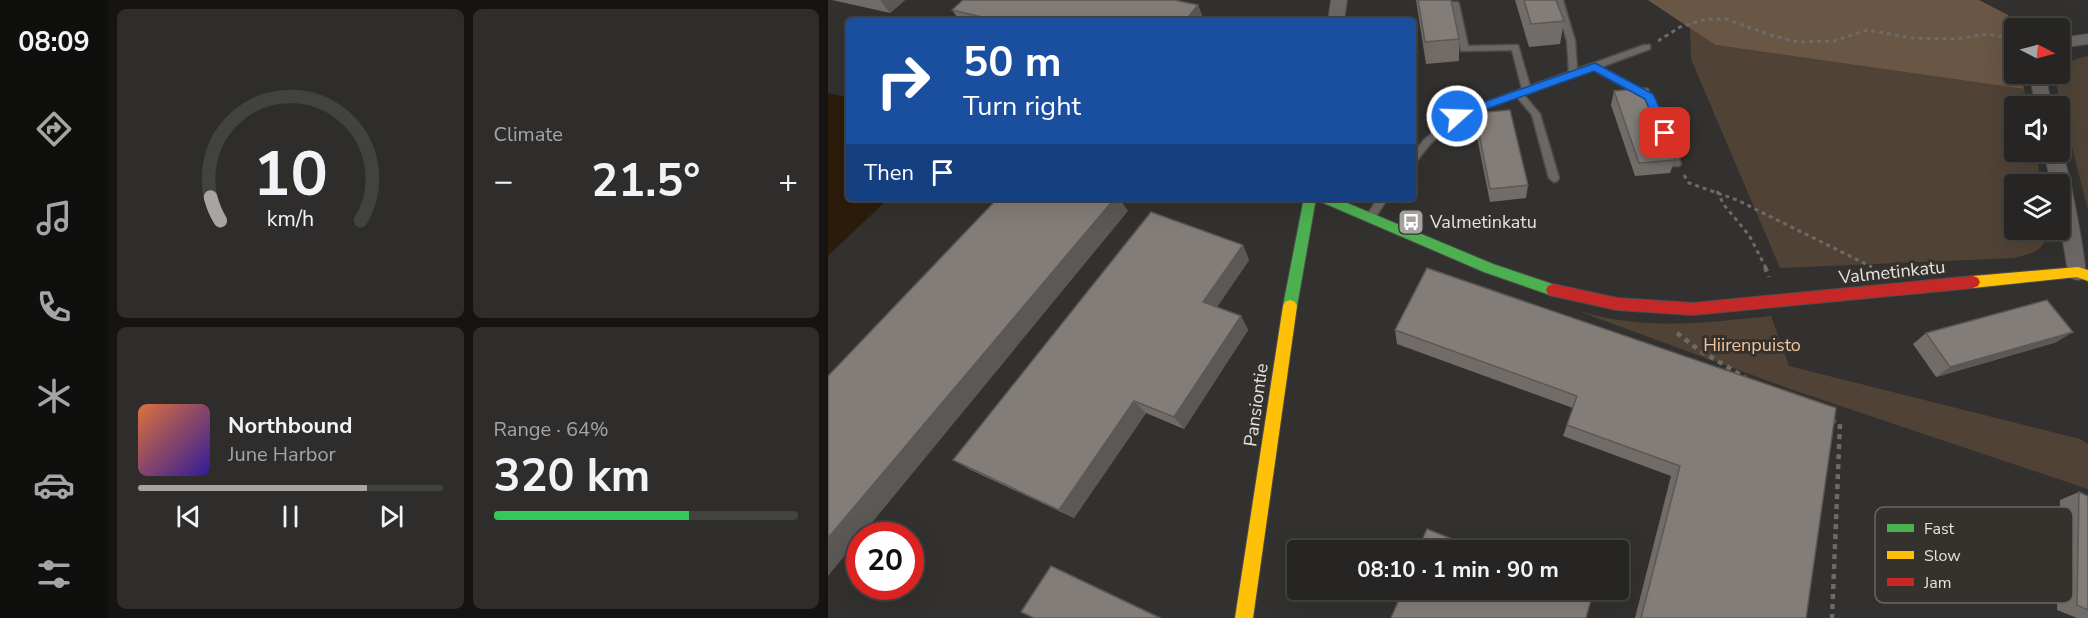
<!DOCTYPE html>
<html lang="en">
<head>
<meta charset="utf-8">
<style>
	:root { --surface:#262523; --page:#2e2d2b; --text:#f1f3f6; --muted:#a4a5a6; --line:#424241; --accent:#a7a5a2 }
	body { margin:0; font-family:"Nunito Sans",sans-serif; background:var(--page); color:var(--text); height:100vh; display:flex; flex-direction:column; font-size:22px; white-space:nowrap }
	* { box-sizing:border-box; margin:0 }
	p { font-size:20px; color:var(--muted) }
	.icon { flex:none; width:33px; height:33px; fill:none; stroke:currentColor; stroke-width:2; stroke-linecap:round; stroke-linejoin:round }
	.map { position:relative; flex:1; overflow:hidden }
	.side { display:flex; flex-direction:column; gap:9px; padding:9px; background:#151413; width:720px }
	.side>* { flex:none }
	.guide { position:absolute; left:18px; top:18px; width:570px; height:183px; border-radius:6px; box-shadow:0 6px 24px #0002,0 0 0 2px var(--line); background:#1a4fa0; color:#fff; overflow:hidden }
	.needle { width:39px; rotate:96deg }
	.fabs { position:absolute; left:1176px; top:18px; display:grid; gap:12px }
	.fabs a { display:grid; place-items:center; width:66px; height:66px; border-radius:6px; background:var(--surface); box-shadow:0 6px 24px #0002,0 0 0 2px var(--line); font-size:30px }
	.speed { position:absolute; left:18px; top:522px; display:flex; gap:12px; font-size:30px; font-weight:700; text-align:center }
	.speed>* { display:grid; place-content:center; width:78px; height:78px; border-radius:50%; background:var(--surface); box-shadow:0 6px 24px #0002,0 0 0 2px var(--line); line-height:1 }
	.speed .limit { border:9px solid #d22; background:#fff; color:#111 }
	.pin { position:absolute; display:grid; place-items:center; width:51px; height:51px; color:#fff; margin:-26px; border-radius:12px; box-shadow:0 3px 9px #0006 }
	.me { position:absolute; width:66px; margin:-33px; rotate:70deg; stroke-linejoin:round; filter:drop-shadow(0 0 4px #0008) }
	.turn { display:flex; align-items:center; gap:21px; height:126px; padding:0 18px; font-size:27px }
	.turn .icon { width:78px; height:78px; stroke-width:2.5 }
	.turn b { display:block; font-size:42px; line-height:51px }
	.then { display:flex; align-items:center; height:57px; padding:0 18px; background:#0003; gap:12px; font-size:22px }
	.big { font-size:45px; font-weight:700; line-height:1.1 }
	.side .widget { flex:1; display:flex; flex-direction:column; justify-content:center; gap:9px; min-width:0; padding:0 21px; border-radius:9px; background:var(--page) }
	.side .dial { align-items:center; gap:0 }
	.dial svg { height:156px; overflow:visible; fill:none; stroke:var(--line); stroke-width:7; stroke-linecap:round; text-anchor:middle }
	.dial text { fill:var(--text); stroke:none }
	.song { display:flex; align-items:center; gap:18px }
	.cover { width:72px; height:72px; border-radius:9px; background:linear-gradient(135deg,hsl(20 70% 55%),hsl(250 70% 35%)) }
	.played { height:6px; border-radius:3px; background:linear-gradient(90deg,var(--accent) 75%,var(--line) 75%) }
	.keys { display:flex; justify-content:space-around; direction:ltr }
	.heat { display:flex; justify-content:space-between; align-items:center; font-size:33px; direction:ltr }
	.charge { height:9px; border-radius:4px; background:linear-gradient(90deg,#34c759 64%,var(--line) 0) }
	.side .tiles { flex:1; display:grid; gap:9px; grid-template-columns:repeat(2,1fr) }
	.trip { position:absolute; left:459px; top:540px; width:342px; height:60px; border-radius:6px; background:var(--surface); box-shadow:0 6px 24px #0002,0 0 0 2px var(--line); font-weight:700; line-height:60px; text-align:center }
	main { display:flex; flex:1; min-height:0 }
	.tabs { display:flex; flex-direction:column; width:108px; justify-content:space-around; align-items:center; background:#0f0f0e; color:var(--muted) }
	.tabs .icon { width:42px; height:42px }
	.tabs .selected { color:var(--accent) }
	.tabs b { font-size:27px; color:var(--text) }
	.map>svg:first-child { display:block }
	.green { fill:#504336 }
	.forest { fill:#695645 }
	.water { fill:#2c1c0c }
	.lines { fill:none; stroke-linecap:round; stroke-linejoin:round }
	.lane-casing { stroke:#4f4d4c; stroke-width:3 }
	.street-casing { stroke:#4f4d4c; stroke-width:2 }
	.fast-casing { stroke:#4f4d4c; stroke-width:2 }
	.slow-casing { stroke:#4f4d4c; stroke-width:2 }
	.jam-casing { stroke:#4f4d4c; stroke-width:2 }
	.path-far1 { stroke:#6d6b69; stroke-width:3; stroke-dasharray:4 4; stroke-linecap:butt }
	.path { stroke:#6d6b69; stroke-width:4.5; stroke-dasharray:5 5; stroke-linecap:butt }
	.lane { fill:#6a6765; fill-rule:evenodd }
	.street { fill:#6a6765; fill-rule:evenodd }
	.fast { fill:#4caf50; fill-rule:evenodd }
	.slow { fill:#ffc107; fill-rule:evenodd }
	.jam { fill:#c62828; fill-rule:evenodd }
	.wall { fill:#716c68 }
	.shaded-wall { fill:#5c5855 }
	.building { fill:#837d79; stroke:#5c5855; stroke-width:1.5 }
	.route { fill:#1a73e8; stroke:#114b97; stroke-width:1.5 }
	.labels { text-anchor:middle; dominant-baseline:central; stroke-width:6; stroke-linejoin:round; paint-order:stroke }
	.poi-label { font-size:18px; fill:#e6e3e0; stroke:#35312d; text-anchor:start }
	.street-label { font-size:18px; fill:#e6e3e0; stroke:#35312d }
	.park-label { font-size:18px; fill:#efc59e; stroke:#35312d }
	.key { fill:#35312d; stroke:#6a6663; stroke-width:1.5 }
	.key-label { font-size:16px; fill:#e6e3e0 }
</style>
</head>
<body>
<main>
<nav class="tabs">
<b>08:09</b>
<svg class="icon selected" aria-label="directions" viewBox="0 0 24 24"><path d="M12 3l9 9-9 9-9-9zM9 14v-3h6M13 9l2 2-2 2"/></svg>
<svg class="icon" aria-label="music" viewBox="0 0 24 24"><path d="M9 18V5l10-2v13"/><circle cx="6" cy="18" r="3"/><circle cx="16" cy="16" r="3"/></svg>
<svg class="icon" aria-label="phone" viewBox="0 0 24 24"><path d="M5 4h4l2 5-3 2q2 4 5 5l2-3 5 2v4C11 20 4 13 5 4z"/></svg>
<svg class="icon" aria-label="climate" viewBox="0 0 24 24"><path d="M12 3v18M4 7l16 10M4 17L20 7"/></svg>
<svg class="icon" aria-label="car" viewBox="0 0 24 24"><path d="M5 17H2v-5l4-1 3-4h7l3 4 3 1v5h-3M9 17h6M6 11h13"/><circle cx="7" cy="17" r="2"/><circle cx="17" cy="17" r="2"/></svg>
<svg class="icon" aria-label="filters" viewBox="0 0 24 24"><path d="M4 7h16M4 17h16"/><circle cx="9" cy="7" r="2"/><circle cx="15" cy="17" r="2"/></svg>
</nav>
<section class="side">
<div class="tiles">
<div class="widget dial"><svg viewBox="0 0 100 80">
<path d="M14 69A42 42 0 1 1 86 69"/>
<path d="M14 69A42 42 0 0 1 9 57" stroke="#a7a5a2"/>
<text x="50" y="56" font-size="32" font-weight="700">10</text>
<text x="50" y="72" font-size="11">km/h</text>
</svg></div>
<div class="widget"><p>Climate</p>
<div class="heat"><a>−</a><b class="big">21.5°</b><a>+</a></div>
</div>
<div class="widget">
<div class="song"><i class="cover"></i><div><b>Northbound</b><p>June Harbor</p></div></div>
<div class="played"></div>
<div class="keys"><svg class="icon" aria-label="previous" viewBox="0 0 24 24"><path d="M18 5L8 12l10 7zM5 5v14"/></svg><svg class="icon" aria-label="pause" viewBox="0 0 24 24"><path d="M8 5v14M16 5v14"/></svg><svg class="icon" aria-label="next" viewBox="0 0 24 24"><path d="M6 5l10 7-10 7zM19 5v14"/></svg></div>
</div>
<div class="widget"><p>Range · 64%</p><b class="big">320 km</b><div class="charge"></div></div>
</div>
</section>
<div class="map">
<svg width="1260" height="618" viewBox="0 0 1260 618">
	<rect width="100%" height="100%" fill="#33312f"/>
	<!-- green -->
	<g class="green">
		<path d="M862,28L887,45L1196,89L1201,106H1186V152H1208L1213,184H1186V230H1220C1215,253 1207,252 1186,258L952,268L863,59Z"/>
		<path d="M1260,56V210L1228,84C1230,66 1243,59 1260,56Z"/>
		<path d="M750,311C820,331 872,323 943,316L961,366L1252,439L1260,444V489L962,389Z"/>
	</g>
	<!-- forest -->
	<polygon class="forest" points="820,0 1151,0 1180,15 1186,44 1186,74 1193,74 1196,89 887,45"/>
	<!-- water -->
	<polygon class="water" points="0,93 21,98 21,198 61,198 0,256"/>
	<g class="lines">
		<!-- lane casing -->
		<g class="lane-casing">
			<g id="lane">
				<polygon points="727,0 735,0 747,41 749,69 816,45 822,45 822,49 773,67 824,95 836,118 853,164 851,166 845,166 843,164 828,118 818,99 765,70 696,95 712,114 731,178 729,181 726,182 721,178 704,115 689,97 632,118 602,144 588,162 585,163 585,153 596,140 626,114 694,89 684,50 633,51 623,4 624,2 630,2 631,4 640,46 690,45 702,86 741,72 739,41"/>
				<polygon points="550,198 560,198 545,221 539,221 537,218"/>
			</g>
		</g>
		<!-- street casing -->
		<g class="street-casing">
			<g id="street">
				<polygon points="503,0 519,0 516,21 500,21"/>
				<polygon points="1260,34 1260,44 1232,48 1232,38"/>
				<polygon points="1202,74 1218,74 1223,106 1207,106"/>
				<path d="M1232,147C1240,162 1260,266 1257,278L1250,280L1243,278L1240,272L1232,223V184H1223L1216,152H1232Z"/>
			</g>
		</g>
		<!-- fast casing -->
		<g class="fast-casing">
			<g id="fast">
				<polygon points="476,198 488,198 469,306 467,310 457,310 455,306"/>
				<polygon points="489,198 507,198 665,264 730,286 732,290 730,294 725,296 656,272 491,201"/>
			</g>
		</g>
		<!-- slow casing -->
		<g class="slow-casing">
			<g id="slow">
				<polygon points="1250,267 1260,270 1260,281 1249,277 1145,288 1140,286 1138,282 1140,278 1145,276"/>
				<polygon points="462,300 467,302 469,306 425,618 407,618 455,306 457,302"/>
			</g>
		</g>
		<!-- jam casing -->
		<g class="jam-casing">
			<polygon id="jam" points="1145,276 1150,278 1152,282 1150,286 1145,288 865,315 789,310 725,296 720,294 718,290 720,286 725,284 789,298 865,303"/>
		</g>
		<!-- path-far1 -->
		<g class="path-far1">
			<polyline points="830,41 852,27 878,19 898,19 945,36 971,42 1006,41 1039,30 1084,38 1127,39 1161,34 1186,40"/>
			<polyline points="856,175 861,183 909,200 1044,267"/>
			<polyline points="889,191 896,205 921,235 938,268"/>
		</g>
		<!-- path -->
		<g class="path">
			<polyline points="937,267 941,277"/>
			<polyline points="849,333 871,350 918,378"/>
			<polyline points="1003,420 1012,424 1004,618"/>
		</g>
		<!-- lane -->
		<use href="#lane" class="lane"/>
		<!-- street -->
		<use href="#street" class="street"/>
		<!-- fast -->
		<use href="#fast" class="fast"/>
		<!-- slow -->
		<use href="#slow" class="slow"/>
		<!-- jam -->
		<use href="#jam" class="jam"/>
	</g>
	<!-- wall -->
	<g class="wall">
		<polygon points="4,0 77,0 62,13"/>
		<polygon points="588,0 623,0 631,39 631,61 598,64"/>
		<polygon points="687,0 728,0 736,21 732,44 701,47"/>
		<polygon points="370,5 376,21 132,21 124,10"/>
		<polygon points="786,91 847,160 842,173 807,176 783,105"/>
		<polygon points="647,113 700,185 698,198 662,202 647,127"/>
		<polygon points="415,245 421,260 389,307 413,316 420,330 356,429 318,413 246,518 143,470 125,460"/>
		<polygon points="567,330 1008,408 978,618 807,618 843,476 735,436 745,408 569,344"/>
		<polygon points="1098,333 1229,342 1108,377 1085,344"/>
		<polygon points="1251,492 1260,496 1260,618 1249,618 1229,610 1232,500"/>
	</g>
	<!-- shaded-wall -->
	<g class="shaded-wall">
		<polygon points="52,0 77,0 62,13"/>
		<polygon points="370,5 376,21 357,21"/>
		<polygon points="287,198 291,198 300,211 33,536 32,536 32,537 0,576 0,538"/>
		<polygon points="415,245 421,260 383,316 375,302"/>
		<polygon points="413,316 420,330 356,429 346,417"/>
		<polygon points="1245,332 1229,342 1108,377 1122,367"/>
		<polygon points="306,401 318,413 246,518 231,510"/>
		<polygon points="223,566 237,572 334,618 332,618"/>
	</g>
	<!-- building -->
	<g class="building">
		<polygon points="135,0 346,0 370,5 357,21 171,21 124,10"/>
		<polygon points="590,0 623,0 631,39 597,42"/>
		<polygon points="696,0 728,0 736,21 703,24"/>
		<polygon points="820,88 847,160 811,163 786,91"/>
		<polygon points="682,110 700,185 662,189 647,113"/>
		<polygon points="170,198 287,198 0,538 0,376"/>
		<polygon points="323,212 415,245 375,302 413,316 346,417 306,401 231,510 125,460"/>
		<polygon points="599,268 1008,408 978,618 813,618 852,466 739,425 749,396 567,330"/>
		<polygon points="1219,300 1245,332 1122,367 1098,333"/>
		<polygon points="1251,492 1260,496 1260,610 1249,605"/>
		<polygon points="599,529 652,550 590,550"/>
		<polygon points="223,566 332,618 206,618 193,612"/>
		<polygon points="575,590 749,590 764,596 758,618 563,618"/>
	</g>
	<!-- route -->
	<polygon class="route" points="767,63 825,94 843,133 841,136 833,136 817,99 766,71 633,118 625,118 623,116 625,113"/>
	<!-- icons -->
	<defs>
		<g id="bus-square" transform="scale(1.35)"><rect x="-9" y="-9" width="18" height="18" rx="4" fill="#a7a5a2" stroke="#35312d"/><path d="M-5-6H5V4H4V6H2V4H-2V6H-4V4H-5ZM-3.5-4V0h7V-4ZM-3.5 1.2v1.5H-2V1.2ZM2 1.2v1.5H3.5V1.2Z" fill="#fff"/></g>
	</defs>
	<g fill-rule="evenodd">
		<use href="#bus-square" x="583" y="222"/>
	</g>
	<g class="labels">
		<!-- poi labels -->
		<g class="poi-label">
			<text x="602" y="222">Valmetinkatu</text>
		</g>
		<!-- street labels -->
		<g class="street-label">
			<text transform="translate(1064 272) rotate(-6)">Valmetinkatu</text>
			<text transform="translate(428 405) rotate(-82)">Pansiontie</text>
		</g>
		<!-- park labels -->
		<g class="park-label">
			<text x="924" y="345">Hiirenpuisto</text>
		</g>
	</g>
	<!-- legend -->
	<rect x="1047" y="507" width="198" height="96" rx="9" class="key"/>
	<rect x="1059" y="524" width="27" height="8" fill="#4caf50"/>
	<rect x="1059" y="551" width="27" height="8" fill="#ffc107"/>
	<rect x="1059" y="578" width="27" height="8" fill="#c62828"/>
	<g class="key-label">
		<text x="1096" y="534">Fast</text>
		<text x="1096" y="561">Slow</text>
		<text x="1096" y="588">Jam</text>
	</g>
</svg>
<div class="fabs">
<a><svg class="needle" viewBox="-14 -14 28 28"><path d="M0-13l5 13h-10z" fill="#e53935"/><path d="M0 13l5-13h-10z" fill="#a4a5a6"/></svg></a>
<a><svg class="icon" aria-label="sound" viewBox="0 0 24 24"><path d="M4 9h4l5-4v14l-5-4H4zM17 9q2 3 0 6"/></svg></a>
<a><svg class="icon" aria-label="layers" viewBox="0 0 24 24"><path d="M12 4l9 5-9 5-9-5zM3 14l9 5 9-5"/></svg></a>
</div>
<div class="speed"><div class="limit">20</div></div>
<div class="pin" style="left:837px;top:133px;background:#d93025"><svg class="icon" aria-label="arrive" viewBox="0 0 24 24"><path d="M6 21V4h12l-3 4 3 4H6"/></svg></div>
<svg class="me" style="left:629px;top:116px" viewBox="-20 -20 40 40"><circle r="17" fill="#1a73e8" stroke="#fff" stroke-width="3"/><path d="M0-11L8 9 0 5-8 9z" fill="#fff"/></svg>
<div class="trip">08:10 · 1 min · 90 m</div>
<div class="guide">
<div class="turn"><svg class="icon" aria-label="right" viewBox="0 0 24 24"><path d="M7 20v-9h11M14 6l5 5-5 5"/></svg><div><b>50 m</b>Turn right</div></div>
<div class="then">Then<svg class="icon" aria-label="arrive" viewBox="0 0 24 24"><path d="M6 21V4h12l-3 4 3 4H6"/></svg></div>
</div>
</div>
</main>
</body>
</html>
